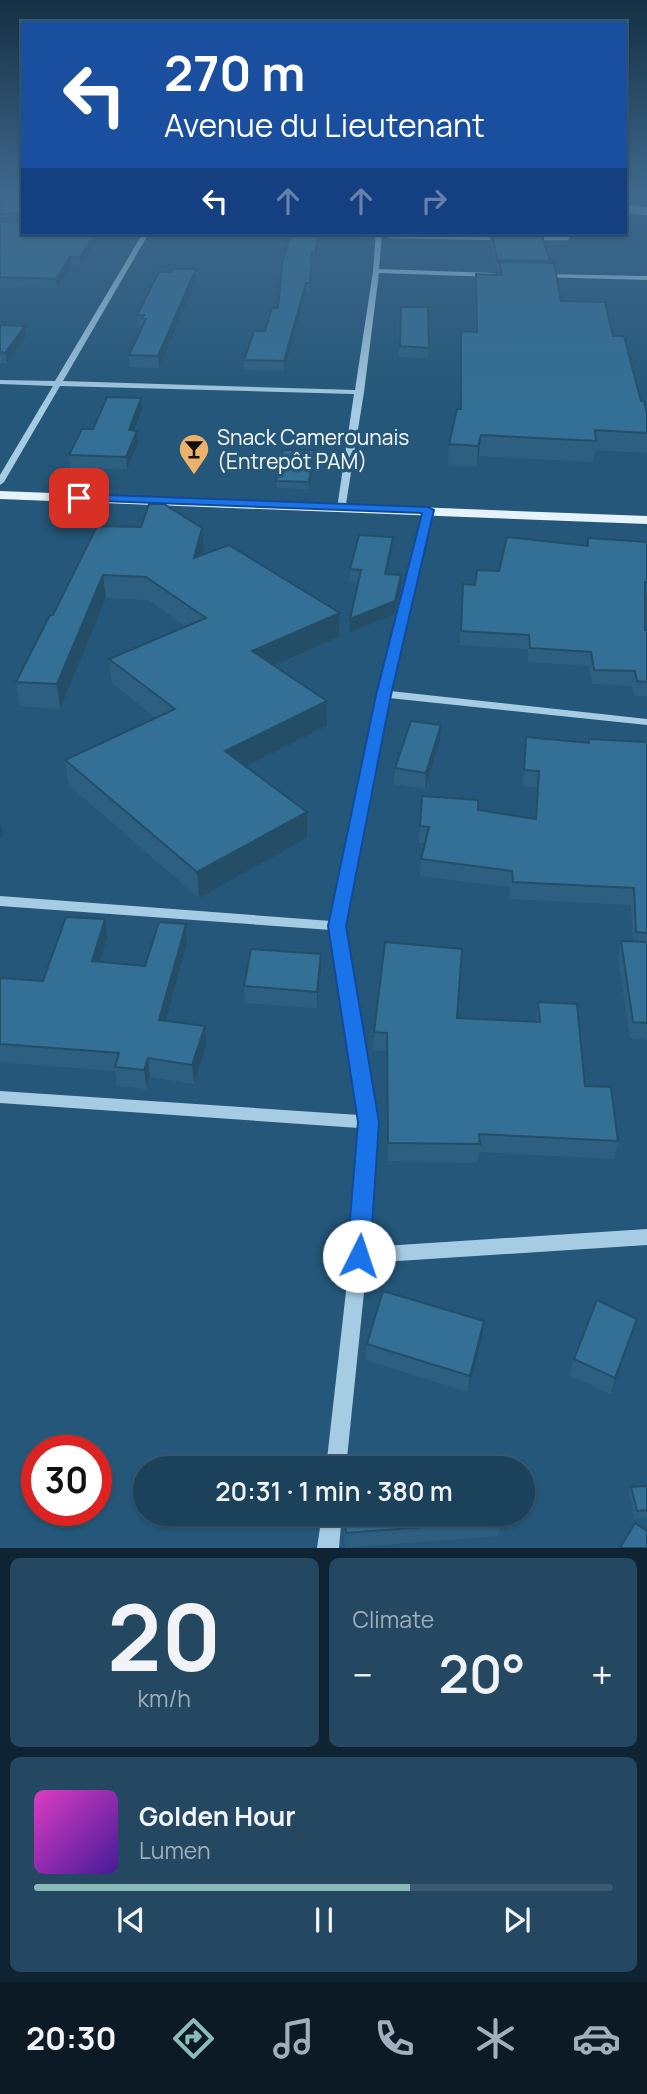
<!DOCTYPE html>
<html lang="en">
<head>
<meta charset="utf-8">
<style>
	:root { --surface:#1b415b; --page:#244861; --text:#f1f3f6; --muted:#a0afbb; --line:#395a71; --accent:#8bbbb9 }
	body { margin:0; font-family:Manrope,sans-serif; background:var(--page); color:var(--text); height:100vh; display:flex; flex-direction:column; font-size:26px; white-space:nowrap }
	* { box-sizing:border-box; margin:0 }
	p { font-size:23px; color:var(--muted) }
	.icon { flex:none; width:38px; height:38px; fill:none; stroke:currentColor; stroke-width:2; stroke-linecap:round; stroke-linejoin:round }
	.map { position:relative; height:1548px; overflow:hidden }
	.panel { display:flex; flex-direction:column; gap:10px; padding:10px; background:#0f2432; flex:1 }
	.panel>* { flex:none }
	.guide { position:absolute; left:21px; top:21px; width:606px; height:214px; border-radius:0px; box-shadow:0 2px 5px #0004,0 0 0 2px var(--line); background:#1a4fa0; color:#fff; overflow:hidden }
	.speed { position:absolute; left:21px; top:1435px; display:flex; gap:14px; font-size:35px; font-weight:700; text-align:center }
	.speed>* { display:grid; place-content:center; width:91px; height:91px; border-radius:50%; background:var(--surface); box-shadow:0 2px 5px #0004,0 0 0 2px var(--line); line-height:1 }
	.speed .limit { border:10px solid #d22; background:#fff; color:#111 }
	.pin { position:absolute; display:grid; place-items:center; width:60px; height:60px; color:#fff; margin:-30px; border-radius:14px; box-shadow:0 4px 10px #0006 }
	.me { position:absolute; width:77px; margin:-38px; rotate:4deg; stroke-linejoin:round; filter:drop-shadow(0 0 5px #0008) }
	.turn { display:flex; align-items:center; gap:24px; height:147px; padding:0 28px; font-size:32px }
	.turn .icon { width:91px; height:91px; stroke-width:2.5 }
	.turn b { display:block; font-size:49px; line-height:60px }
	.lanes { display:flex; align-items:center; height:66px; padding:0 28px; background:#0003; justify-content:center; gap:35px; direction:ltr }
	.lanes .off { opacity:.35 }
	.big { font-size:52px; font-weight:600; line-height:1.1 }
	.panel .widget { flex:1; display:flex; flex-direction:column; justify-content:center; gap:10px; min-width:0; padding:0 24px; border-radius:10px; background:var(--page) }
	.panel .dial { align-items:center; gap:0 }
	.dial b { font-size:91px; line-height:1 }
	.song { display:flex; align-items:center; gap:21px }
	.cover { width:84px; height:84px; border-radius:10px; background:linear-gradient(135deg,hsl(310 70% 55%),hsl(260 70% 35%)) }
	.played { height:7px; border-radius:4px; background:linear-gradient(90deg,var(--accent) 65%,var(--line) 65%) }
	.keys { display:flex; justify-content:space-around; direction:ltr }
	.heat { display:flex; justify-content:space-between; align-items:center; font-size:38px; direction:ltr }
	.panel .tiles { flex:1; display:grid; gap:10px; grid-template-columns:1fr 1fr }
	.widget:last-child { grid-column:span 2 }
	.trip { position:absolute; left:133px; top:1456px; width:402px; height:70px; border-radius:35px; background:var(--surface); box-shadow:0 2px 5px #0004,0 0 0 2px var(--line); font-weight:600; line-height:70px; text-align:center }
	.tabs { display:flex; height:112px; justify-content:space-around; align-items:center; background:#0b1a24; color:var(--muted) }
	.tabs .icon { width:49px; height:49px }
	.tabs .on { color:var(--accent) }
	.tabs b { font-size:32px; color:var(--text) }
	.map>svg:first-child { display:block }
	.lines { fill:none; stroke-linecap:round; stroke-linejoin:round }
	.stream { stroke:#9ac9e4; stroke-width:4.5 }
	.minor { fill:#a6cce4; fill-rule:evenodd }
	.major { fill:#e6f2fc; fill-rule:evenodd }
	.wall { fill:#2d6080 }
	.shaded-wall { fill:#244e68 }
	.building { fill:#347095; stroke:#244e68; stroke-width:2 }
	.route { fill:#1a73e8; stroke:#114b97; stroke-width:2 }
	.labels { text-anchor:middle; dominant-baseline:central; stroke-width:7; stroke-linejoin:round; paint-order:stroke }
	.far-poi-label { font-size:21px; fill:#fff; stroke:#245779; text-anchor:start }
</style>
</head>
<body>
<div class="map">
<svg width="647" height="1548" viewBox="0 0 647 1548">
	<rect width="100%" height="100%" fill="#245779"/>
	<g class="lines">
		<!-- stream -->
		<g class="stream">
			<polyline points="625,211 647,213"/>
			<polyline points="255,233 369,235"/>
			<polyline points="390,236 500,238"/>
			<polyline points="532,238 566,238 570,233"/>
		</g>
		<!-- minor -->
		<g class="minor">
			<polygon points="625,205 647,207 647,211 625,209"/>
			<polygon points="143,233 149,233 63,381 355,390 373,271 376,233 382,233 379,269 493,273 496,275 493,277 379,273 364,392 345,510 339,510 337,508 354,394 60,386 4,482 0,485 0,475 53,386 0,384 0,380 55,381"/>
			<polygon points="542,274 647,276 647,280 540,277 539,276"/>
			<polygon points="428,507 433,510 390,691 647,719 647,725 389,698 344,926 376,1122 368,1247 647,1229 647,1245 367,1263 346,1468 326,1468 350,1256 359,1128 0,1103 0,1091 359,1115 331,930 0,906 0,896 331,921 378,694 423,510"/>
			<polygon points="322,1514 342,1514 339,1548 317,1548"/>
		</g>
		<!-- major -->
		<polygon class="major" points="0,491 647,516 647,524 0,499"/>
	</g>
	<!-- wall -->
	<g class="wall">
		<polygon points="0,192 23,192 23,233 102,233 81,266 71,266 57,288 0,287"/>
		<polygon points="632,192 647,192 647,204 631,203"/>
		<polygon points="320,233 315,261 312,261 310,293 306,293 284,371 244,370 244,360 265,331"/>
		<polygon points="489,233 564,233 564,234 542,233 561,301 613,336 647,414 647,453 595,450 593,462 479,456 477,467 448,465 449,444 460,409 460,349 461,331 475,332 475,291 476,274 498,275 499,270 496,269"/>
		<polygon points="196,269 196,280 159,368 130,367 129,355 142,328 142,326 138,326 137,315 171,272"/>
		<polygon points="401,307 429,348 428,358 399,357"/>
		<polygon points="0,325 25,326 26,336 7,363 0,363"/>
		<polygon points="141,398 142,410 135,430 137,431 138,443 127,469 70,468 69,455 93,429"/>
		<polygon points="314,457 309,489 277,488 276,481"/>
		<polygon points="141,527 202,528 204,550 202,555 340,613 339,637 275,666 327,726 246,766 307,838 199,898 69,785 65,760 156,718 112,683 109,659 186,627 148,600 106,598 60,709 20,706 16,682 53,615"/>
		<polygon points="588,538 647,542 647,596 645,596 645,630 647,630 647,696 634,696 632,686 592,684 589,666 528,662 528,649 460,645 462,598 475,585 499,571 587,545"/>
		<polygon points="392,550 387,574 401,588 395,614 349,633 350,619 358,583 349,582 350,569"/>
		<polygon points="526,737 588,743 589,739 647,742 647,1040 630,1038 618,957 621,941 633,942 631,905 511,899 510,887 420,876 421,859 425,843 419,843 422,796 478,810 535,819 537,787 523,786"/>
		<polygon points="440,740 425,789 394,784 395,768"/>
		<polygon points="186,924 187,943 166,1021 206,1045 194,1084 150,1077 147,1089 117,1086 115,1071 0,1062 0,978 43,981 107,938 100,961 145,966"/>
		<polygon points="321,954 321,970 317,1008 245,1003 244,986"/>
		<polygon points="538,1002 585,1086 618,1141 614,1159 479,1152 477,1163 388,1161 386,1051 373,1050 374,1032 457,1018 536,1022"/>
		<polygon points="637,1319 632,1335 611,1394 570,1375 574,1359"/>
		<polygon points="482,1338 468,1392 366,1360 367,1344"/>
		<polygon points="647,1486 647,1518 635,1519 629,1495 631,1487"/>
		<polygon points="342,1514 499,1514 501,1521 498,1536 345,1548"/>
	</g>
	<!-- shaded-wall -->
	<g class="shaded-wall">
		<polygon points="96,233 102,233 81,266 80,257"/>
		<polygon points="318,233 320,233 315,261 315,252"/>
		<polygon points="70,257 71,266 57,288 56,279"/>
		<polygon points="196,269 196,280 159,368 158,356"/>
		<polygon points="306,283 306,293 284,371 284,361"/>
		<polygon points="25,326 26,336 7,363 5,353"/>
		<polygon points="141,398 142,410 130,442 129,430"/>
		<polygon points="137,431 138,443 127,469 126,457"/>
		<polygon points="481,435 479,456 477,467 478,446"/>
		<polygon points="314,450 314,457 309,489 309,482"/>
		<polygon points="202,528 204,550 196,581 194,558"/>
		<polygon points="393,537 392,550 384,587 385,574"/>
		<polygon points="103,575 106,598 60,709 57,684"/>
		<polygon points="401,575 401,588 395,614 349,633 350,619"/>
		<polygon points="340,613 339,637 253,675 252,651"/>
		<polygon points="327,701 327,726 226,776 225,751"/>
		<polygon points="441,725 440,740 425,789 426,773"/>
		<polygon points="307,812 307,838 199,898 197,872"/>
		<polygon points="0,821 3,835 0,839"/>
		<polygon points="105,919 107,938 95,979 92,961"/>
		<polygon points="186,924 187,943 161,1039 159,1020"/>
		<polygon points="321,954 321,970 317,1008 317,992"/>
		<polygon points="205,1026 206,1045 194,1084 192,1065"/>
		<polygon points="148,1058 150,1077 147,1089 144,1070"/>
		<polygon points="637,1319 632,1335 611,1394 615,1378"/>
		<polygon points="484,1321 482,1338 468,1392 470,1376"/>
	</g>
	<!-- building -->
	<g class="building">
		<polygon points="0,192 23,192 23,215 22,213 0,214"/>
		<polygon points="23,220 23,233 96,233 80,257 70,257 56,279 0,277 0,222"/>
		<polygon points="291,233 318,233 315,252 312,252 310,283 306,283 284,361 244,360 254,331 265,331 272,308 278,308 282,264"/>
		<polygon points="492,233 541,233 550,261 497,260"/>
		<polygon points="499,262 554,263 561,301 605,302 613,336 624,336 641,401 644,401 647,414 647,433 595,430 596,441 481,435 478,446 449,444 457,409 461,409 461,331 477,332 476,274 502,275"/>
		<polygon points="172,269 196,269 158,356 129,355 146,319 142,319 144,315 137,315 159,272 171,272"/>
		<polygon points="401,307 428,307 429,348 400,346"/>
		<polygon points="0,325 25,326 5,353 0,352"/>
		<polygon points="107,397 141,398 129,430 137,431 126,457 69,455 82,429 93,429"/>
		<polygon points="283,450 314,450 309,482 276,481"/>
		<polygon points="149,504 164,504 202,528 194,558 229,545 340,613 252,651 327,701 225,751 307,812 197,872 65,760 175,709 109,659 206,618 146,577 103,575 57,684 16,682 50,615 53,615 97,526 141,527"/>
		<polygon points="359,535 393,537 385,574 401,575 395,601 350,619 361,570 350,569"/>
		<polygon points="507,537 588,546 588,538 647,542 647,582 645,582 645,630 647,630 647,682 637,681 635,671 594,670 591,652 530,648 529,635 461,631 463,584 475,585 477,570 499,571"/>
		<polygon points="411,721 441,725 426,773 395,768"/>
		<polygon points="526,737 589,743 589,739 647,742 647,933 636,932 634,888 513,882 512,871 421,859 429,827 420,826 422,796 478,800 478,810 536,819 539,771 524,770"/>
		<polygon points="66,917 105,919 92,961 145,966 159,922 186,924 159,1020 205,1026 192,1065 148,1058 144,1070 115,1067 119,1053 0,1044 0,978 43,981"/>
		<polygon points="621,941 647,942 647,1023 633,1022"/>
		<polygon points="385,942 462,949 457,1018 540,1022 538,1002 577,1004 585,1086 611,1087 618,1141 479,1134 480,1144 388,1143 387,1033 374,1032"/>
		<polygon points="251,949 321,954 317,992 244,986"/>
		<polygon points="383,1291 484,1321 470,1376 367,1344"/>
		<polygon points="597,1300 637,1319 615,1378 574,1359"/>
		<polygon points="490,1461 491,1468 400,1468"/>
		<polygon points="647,1486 647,1510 637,1511 631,1487"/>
		<polygon points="344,1514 499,1514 501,1521 346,1533"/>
		<polygon points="635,1523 647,1531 647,1548 620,1548"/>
	</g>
	<!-- sky -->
	<linearGradient id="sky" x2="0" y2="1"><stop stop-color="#143043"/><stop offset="0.47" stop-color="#3f698c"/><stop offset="1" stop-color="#3f698c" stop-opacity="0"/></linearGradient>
	<rect width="647" height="409" fill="url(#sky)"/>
	<!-- route -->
	<polygon class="route" points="79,494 428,507 434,510 391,695 346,926 379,1122 370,1256 367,1263 359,1266 351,1263 347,1256 358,1122 328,926 376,695 422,513 75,500 75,495"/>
	<!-- icons -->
	<defs>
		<g id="bar-pin" transform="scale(1.575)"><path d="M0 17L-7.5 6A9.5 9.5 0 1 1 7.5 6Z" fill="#edb26a" stroke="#245779"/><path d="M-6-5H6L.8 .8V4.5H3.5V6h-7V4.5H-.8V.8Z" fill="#111"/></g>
	</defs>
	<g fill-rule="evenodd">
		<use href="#bar-pin" x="194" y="449"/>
	</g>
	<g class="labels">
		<!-- far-poi labels -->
		<g class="far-poi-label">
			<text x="217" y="437">Snack Camerounais<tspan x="217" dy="24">(Entrepôt PAM)</tspan></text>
		</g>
	</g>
</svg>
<div class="speed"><div class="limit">30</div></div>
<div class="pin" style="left:79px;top:498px;background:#d93025"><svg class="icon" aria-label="arrive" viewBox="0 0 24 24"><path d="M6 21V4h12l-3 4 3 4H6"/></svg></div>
<svg class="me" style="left:359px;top:1256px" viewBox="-20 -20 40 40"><circle r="19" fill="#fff"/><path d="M0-13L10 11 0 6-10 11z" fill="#1a73e8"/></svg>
<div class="trip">20:31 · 1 min · 380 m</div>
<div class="guide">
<div class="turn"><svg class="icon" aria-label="left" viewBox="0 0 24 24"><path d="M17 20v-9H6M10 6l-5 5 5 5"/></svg><div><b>270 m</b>Avenue du Lieutenant</div></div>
<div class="lanes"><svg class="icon" aria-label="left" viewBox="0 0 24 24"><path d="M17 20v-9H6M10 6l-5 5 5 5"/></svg><svg class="icon off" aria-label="ahead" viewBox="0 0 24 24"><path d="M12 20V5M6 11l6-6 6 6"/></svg><svg class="icon off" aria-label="ahead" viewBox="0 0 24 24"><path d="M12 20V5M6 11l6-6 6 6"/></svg><svg class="icon off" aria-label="right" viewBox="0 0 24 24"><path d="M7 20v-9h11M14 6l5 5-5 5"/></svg></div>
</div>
</div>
<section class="panel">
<div class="tiles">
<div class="widget dial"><b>20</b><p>km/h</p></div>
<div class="widget"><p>Climate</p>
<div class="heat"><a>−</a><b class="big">20°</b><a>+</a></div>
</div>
<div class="widget">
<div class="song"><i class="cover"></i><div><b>Golden Hour</b><p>Lumen</p></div></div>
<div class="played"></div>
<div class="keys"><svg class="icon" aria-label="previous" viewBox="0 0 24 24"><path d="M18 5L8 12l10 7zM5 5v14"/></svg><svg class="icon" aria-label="pause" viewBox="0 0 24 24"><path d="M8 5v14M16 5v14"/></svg><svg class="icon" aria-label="next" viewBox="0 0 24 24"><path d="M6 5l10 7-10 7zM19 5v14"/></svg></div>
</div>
</div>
</section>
<nav class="tabs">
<b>20:30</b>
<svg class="icon on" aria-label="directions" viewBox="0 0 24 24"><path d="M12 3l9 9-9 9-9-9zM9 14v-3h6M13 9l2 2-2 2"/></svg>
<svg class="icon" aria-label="music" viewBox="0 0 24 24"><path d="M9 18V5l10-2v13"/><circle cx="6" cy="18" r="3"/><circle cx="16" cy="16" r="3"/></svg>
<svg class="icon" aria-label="phone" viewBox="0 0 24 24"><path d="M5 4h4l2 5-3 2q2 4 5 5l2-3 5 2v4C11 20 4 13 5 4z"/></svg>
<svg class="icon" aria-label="climate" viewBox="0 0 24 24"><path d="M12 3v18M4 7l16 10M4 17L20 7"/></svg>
<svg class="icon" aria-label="car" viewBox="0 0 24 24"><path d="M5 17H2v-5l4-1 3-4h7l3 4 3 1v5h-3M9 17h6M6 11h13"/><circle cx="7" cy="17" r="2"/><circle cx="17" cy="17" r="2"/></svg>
</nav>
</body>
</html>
